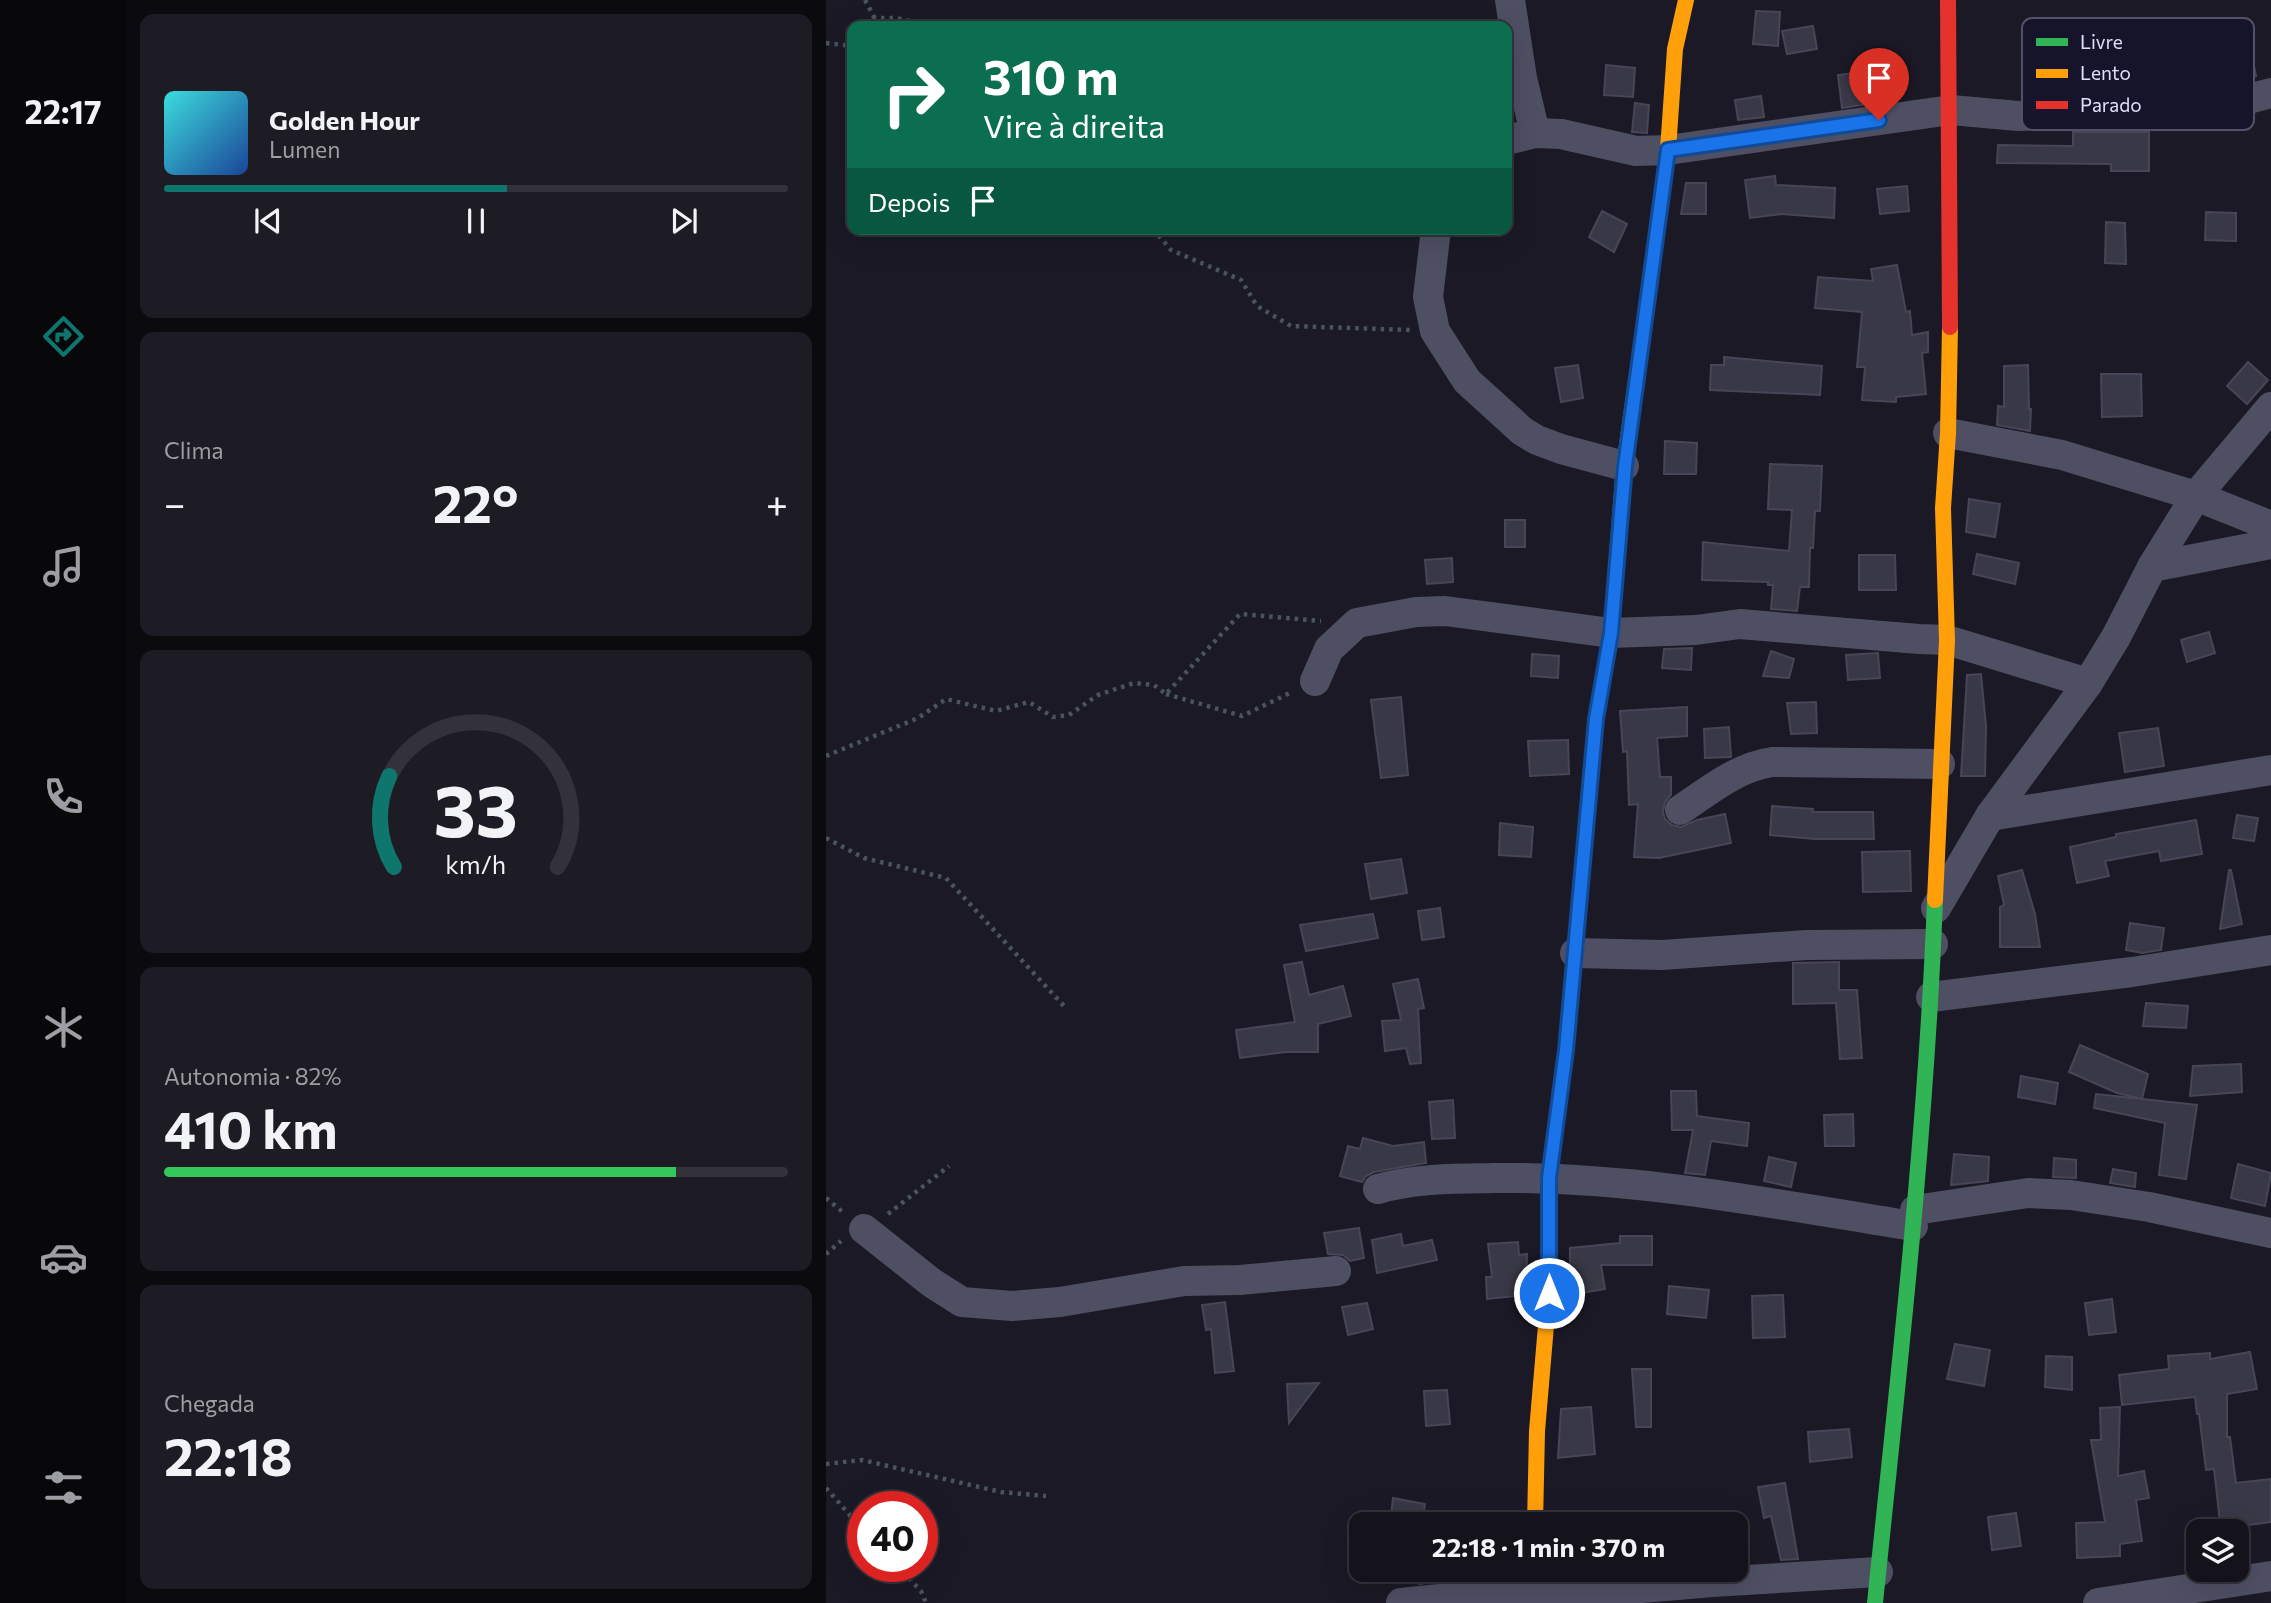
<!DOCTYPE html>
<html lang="pt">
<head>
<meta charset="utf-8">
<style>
	:root { --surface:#14131c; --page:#1d1c25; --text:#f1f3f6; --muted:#9d9ea3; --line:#33323b; --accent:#0f766e }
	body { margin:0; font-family:Commissioner,sans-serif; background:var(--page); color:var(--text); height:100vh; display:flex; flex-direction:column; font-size:26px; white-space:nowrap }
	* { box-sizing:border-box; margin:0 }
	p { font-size:23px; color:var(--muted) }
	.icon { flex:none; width:38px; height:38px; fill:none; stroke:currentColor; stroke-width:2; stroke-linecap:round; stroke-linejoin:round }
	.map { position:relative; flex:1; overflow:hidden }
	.details { display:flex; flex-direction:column; gap:14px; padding:14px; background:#0b0a0f; width:700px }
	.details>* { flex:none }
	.banner { position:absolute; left:21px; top:21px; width:665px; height:214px; border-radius:14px; box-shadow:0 7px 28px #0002,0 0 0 2px var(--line); background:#0b6e4f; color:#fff; overflow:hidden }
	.buttons { position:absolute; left:1360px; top:1519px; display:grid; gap:14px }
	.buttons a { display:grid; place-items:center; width:63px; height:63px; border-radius:14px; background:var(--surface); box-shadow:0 7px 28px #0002,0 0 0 2px var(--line); font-size:35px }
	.speed { position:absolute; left:21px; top:1491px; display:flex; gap:14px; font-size:35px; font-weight:700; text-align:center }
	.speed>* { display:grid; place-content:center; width:91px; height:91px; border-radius:50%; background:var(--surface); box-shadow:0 7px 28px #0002,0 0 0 2px var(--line); line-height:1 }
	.speed .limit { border:10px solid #d22; background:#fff; color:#111 }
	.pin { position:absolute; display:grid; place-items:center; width:60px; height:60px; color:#fff; margin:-72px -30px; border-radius:50% 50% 50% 0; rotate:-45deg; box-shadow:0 0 7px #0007 }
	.pin .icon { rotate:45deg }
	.me { position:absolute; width:77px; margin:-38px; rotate:0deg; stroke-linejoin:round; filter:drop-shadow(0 0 5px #0008) }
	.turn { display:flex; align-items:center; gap:24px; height:147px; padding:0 21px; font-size:32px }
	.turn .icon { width:91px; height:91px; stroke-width:2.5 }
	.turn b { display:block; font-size:49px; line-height:60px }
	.then { display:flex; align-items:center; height:66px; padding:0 21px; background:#0003; gap:14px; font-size:26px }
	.big { font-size:52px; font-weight:700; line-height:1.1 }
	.details .tile { flex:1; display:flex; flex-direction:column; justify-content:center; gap:10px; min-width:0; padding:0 24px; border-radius:14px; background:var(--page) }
	.details .dial { align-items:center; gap:0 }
	.dial svg { height:182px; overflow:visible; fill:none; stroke:var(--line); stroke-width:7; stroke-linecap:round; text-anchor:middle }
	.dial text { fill:var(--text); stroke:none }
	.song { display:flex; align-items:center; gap:21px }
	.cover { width:84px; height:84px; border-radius:10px; background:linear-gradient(135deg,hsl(180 70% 55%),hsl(220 70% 35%)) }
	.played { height:7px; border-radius:4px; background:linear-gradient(90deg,var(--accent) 55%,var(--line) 55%) }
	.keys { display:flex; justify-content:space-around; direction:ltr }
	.heat { display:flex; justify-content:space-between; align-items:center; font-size:38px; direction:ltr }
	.charge { height:10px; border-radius:5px; background:linear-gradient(90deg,#34c759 82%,var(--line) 0) }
	.trip { position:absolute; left:523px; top:1512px; width:399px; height:70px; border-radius:14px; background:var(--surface); box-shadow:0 7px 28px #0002,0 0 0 2px var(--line); font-weight:700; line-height:70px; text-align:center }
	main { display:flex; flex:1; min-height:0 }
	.menu { display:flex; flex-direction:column; width:126px; justify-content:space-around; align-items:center; background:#08080b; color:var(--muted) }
	.menu .icon { width:49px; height:49px }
	.menu .active { color:var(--accent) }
	.menu b { font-size:32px; color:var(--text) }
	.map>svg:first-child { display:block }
	.building { fill:#393846; stroke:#474557; stroke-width:2 }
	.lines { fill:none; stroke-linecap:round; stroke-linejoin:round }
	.path { stroke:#495460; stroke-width:4.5; stroke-dasharray:3.5 5; stroke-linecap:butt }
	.street { stroke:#4f4f64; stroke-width:30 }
	.fast { stroke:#30b455; stroke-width:16 }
	.slow { stroke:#ff9f0a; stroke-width:16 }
	.jam { stroke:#e5322d; stroke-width:16 }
	.route-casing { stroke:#114b97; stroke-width:18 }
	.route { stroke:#1a73e8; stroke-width:12 }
	.key { fill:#16142a; stroke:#535169; stroke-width:2 }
	.key-label { font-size:19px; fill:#e1dffc }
</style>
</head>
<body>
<main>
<nav class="menu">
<b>22:17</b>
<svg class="icon active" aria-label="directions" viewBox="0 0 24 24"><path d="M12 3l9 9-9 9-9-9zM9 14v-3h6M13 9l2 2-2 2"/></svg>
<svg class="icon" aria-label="music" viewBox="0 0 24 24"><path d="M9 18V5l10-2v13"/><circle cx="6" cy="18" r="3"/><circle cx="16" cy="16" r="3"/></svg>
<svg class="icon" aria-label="phone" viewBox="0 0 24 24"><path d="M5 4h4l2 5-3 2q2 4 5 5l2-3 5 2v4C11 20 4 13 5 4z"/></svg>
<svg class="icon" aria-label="climate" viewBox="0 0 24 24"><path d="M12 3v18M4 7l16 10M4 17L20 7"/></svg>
<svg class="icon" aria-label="car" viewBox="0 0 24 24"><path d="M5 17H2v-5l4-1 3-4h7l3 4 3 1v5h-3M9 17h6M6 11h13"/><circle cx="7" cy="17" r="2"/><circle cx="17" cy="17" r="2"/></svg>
<svg class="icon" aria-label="filters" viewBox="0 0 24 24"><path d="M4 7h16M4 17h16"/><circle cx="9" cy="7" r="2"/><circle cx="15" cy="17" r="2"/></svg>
</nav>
<section class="details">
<div class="tile">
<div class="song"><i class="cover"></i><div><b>Golden Hour</b><p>Lumen</p></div></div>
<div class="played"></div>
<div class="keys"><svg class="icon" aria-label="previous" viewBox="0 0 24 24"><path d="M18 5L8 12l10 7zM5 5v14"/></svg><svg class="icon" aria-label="pause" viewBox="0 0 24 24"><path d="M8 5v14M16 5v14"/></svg><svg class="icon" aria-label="next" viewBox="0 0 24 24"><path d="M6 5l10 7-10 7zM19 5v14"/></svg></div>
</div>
<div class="tile"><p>Clima</p>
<div class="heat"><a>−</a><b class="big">22°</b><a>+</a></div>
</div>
<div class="tile dial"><svg viewBox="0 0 100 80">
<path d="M14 69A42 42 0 1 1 86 69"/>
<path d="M14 69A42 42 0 0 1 12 29" stroke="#0f766e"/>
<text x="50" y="56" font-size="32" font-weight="700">33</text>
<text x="50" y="72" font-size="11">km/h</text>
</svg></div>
<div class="tile"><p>Autonomia · 82%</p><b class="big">410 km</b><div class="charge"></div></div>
<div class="tile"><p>Chegada</p><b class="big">22:18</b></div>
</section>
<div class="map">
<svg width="1445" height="1603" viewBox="0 0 1445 1603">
	<rect width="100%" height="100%" fill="#1a1925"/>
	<!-- building -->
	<g class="building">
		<polygon points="930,11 954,12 952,46 927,44"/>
		<polygon points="987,26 991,49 961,54 956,31"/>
		<polygon points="1424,46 1430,76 1413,77 1413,83 1390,88 1383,53"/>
		<polygon points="780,65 809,68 807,97 778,95"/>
		<polygon points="1043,71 1048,103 1016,108 1012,75"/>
		<polygon points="935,96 938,117 912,120 909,100"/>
		<polygon points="809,103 823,105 821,133 806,132"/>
		<polygon points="1247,132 1323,132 1323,171 1285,171 1285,164 1171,163 1172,145 1247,146"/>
		<polygon points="949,176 950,185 1009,188 1008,218 955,214 924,218 919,180"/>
		<polygon points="860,183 880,183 880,214 855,214"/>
		<polygon points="1081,186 1083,211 1054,214 1051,189"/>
		<polygon points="776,211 801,224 788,252 763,237"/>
		<polygon points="1380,212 1410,213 1410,241 1379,240"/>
		<polygon points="1280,222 1299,223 1300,264 1279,263"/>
		<polygon points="1071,265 1080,312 1084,311 1086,335 1102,332 1102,352 1096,353 1100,394 1070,397 1070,402 1036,400 1039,367 1031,367 1036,312 989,308 992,277 1047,281 1045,269"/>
		<polygon points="898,357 996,366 994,395 884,390 885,365 898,365"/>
		<polygon points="1422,362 1442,380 1421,404 1401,386"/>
		<polygon points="752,365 757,398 735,402 729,368"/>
		<polygon points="1202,365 1203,409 1205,409 1204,431 1171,425 1172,406 1178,407 1178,366"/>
		<polygon points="1275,374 1315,374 1316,416 1276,417"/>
		<polygon points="839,441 871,443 870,474 838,474"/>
		<polygon points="944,464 996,466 994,511 989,511 987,548 984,548 983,587 974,587 971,611 945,609 947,585 942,585 942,582 876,580 877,542 963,551 966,510 942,509"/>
		<polygon points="1143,499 1174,504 1169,537 1140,532"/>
		<rect x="679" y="520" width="20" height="27"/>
		<polygon points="1151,554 1193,563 1189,584 1147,574"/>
		<polygon points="1033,555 1069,555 1070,590 1033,590"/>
		<polygon points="626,558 627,582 601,584 599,560"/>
		<polygon points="1383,632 1389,653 1361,662 1355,640"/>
		<polygon points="866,648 865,670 836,668 838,649"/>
		<polygon points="945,651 968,659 963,678 937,676"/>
		<polygon points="1052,653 1054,678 1022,680 1020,655"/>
		<polygon points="706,654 733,656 732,678 705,676"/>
		<polygon points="1155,674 1160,726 1159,776 1135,776 1141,675"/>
		<polygon points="575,697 582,775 555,778 545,700"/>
		<polygon points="990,702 991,733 965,734 961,703"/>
		<polygon points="861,707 861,736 831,738 834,777 845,777 845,795 839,802 837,812 839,819 846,825 855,827 871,820 899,814 905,843 833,858 808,857 812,804 803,805 801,751 797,752 794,711"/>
		<polygon points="903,727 905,757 879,758 878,729"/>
		<polygon points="1332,728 1338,766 1299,772 1293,733"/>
		<polygon points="742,740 743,774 704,776 702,741"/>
		<polygon points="946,806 987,809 986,812 1047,812 1048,839 989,839 944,835"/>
		<polygon points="1411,815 1432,818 1428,841 1407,838"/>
		<polygon points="1370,820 1376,854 1335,861 1333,851 1279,861 1283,876 1251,883 1244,847 1290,837 1290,834"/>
		<polygon points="674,823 707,827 705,857 673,855"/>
		<polygon points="1084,851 1085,891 1037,892 1036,852"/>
		<polygon points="575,859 581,893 545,899 539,864"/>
		<polygon points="1196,870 1209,914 1214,947 1174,947 1174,907 1178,905 1172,876"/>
		<polygon points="1403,870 1405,870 1416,924 1394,929"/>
		<polygon points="614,908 618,937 596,940 592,911"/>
		<polygon points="547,914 552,938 480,951 474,925"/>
		<polygon points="1304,923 1338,928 1335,950 1316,953 1300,950"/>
		<polygon points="476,962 483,995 517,986 525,1016 492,1024 492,1052 460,1052 414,1058 410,1030 469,1022 458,965"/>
		<polygon points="1013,962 1013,990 1031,990 1036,1058 1014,1059 1010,1003 967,1004 967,963"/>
		<polygon points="592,979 598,1008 592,1009 595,1063 584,1064 580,1048 559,1051 556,1021 575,1020 567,984"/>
		<polygon points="1320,1003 1362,1006 1360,1028 1317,1026"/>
		<polygon points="1254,1045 1322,1074 1316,1099 1291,1093 1243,1072"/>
		<polygon points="1415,1064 1416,1092 1364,1096 1367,1066"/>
		<polygon points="1195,1076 1232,1083 1229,1104 1192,1097"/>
		<polygon points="845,1091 870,1091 871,1116 923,1123 921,1146 885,1141 879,1175 859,1173 867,1130 846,1130"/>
		<polygon points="1270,1094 1371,1105 1360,1179 1333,1175 1339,1123 1268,1108"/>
		<polygon points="627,1100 629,1138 606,1139 603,1102"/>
		<polygon points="1027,1114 1028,1146 999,1146 998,1115"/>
		<polygon points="537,1138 567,1146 598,1142 600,1163 548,1172 540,1176 536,1182 514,1176 522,1146 534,1149"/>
		<polygon points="1128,1154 1163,1157 1162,1181 1125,1185"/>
		<polygon points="943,1157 970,1163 965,1187 938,1181"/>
		<polygon points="1228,1158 1250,1160 1250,1178 1227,1177"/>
		<polygon points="1412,1164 1445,1173 1439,1206 1405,1198"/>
		<polygon points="1287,1169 1310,1173 1309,1187 1284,1183"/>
		<polygon points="533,1228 538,1258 524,1261 517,1255 502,1254 498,1233"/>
		<polygon points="575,1234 577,1246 606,1240 611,1260 551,1273 546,1240"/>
		<polygon points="794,1236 826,1236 826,1265 775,1265 779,1289 749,1294 748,1290 744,1291 744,1248 794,1243"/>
		<polygon points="692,1242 693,1255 701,1254 700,1295 661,1299 660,1277 666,1277 662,1244"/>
		<polygon points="843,1286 883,1290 880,1318 841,1314"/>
		<polygon points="957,1295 959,1337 927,1338 926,1296"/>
		<polygon points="1286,1299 1290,1332 1263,1335 1259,1303"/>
		<polygon points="399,1302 408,1371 389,1373 385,1329 380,1330 376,1305"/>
		<polygon points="541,1303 547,1329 522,1335 516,1307"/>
		<polygon points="1129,1344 1164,1350 1158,1386 1121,1379"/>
		<polygon points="1424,1352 1431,1389 1401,1394 1401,1437 1404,1437 1410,1483 1445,1479 1445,1522 1422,1525 1423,1531 1395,1531 1388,1469 1380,1470 1373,1414 1371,1414 1369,1397 1296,1405 1293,1375 1343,1369 1342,1356 1384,1353 1384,1359"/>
		<polygon points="1220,1356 1246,1357 1246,1390 1219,1387"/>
		<polygon points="806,1369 825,1369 825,1427 810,1427"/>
		<polygon points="493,1383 463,1423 461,1384"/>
		<polygon points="621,1390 624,1424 600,1426 598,1391"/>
		<polygon points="765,1407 769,1454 732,1458 735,1409"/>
		<polygon points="1294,1407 1292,1476 1318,1471 1323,1498 1310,1500 1316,1541 1294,1544 1294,1556 1251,1558 1250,1523 1279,1522 1265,1440 1275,1440 1274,1408"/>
		<polygon points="1023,1429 1026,1457 984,1462 982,1432"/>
		<polygon points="959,1483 972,1559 955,1560 945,1516 938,1518 932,1487"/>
		<polygon points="567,1498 599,1504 596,1524 564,1524"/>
		<polygon points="1190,1513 1195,1546 1166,1550 1162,1517"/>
		<polygon points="589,1570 611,1570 614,1581 593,1584"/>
	</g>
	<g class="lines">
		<!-- path -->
		<g class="path">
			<polyline points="39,0 53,26"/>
			<polyline points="42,26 48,18 70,18 107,26"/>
			<polyline points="0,43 26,46"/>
			<polyline points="327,229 345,250 415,280 431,306 465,326 584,330"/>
			<polyline points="340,694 416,716 466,692"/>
			<polyline points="0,756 92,718 120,699 170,711 203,702 227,717 243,715 272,695 308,683 328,685 340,694 414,614 495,621"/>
			<polyline points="0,838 38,858 120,878 238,1006"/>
			<polyline points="0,1198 18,1213"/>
			<polyline points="62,1214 123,1166"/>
			<polyline points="0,1254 15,1241"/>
			<polyline points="0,1464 36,1460 175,1492 220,1496"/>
			<polyline points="0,1488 37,1530"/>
			<polyline points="71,1566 95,1591 100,1603"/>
		</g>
		<!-- street -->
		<g class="street">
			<polyline points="684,0 696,78 709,133"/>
			<polyline points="681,140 709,133 735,134 810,151 842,150 1125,110 1192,116 1315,113 1400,105 1445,93"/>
			<polyline points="610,229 602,297 609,331 641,381 696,431 711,440 735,449 798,466"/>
			<polyline points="1122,433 1236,455 1370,496 1445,526"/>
			<polyline points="1326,567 1445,544"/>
			<polyline points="489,681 503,649 531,623 590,612 619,611 785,633 870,630 914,624 1093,639 1121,640 1262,683"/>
			<path d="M854,810C883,791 911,767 946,762L1114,764"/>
			<polyline points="1164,816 1445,770"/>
			<polyline points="1110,908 1164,816 1262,683 1290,637 1326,567 1370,496 1445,407"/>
			<polyline points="749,953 836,955 980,945 1107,944"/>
			<polyline points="1105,997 1306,972 1445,950"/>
			<path d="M552,1189C590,1178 629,1179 668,1178C809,1176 948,1204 1087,1226"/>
			<polyline points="1089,1210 1202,1193 1245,1195 1323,1207 1445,1233"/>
			<polyline points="38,1229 106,1283 136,1302 186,1306 234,1302 358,1281 414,1280 510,1271"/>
			<polyline points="575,1603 662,1594 712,1597 886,1582 1052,1572"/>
			<polyline points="711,1603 711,1570"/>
			<polyline points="1272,1603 1445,1576"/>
		</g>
		<!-- fast -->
		<g class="fast">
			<polyline points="749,949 770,719 785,633 798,466 827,261"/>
			<path d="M1049,1603C1073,1369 1100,1135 1109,900"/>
		</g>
		<!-- slow -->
		<g class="slow">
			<polyline points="827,261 842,150 849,49 860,0"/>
			<polyline points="1109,900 1121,640 1117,508 1122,433 1124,327"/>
			<polyline points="709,1524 711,1431 722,1302 723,1178 740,1050 749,949"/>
		</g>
		<!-- jam -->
		<polyline class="jam" points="1122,0 1124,327"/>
	</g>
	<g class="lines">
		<!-- route casing -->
		<g class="route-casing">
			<polyline id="route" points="723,1293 723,1178 740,1050 770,719 785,633 799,466 842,150 1053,120"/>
		</g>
		<!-- route -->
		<use href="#route" class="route"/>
	</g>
	<!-- legend -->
	<rect x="1196" y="18" width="232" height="112" rx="10" class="key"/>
	<rect x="1210" y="38" width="32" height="8" fill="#30b455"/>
	<rect x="1210" y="69" width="32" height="9" fill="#ff9f0a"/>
	<rect x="1210" y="101" width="32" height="8" fill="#e5322d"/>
	<g class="key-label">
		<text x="1254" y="49">Livre</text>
		<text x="1254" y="80">Lento</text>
		<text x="1254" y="112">Parado</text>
	</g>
</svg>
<div class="buttons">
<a><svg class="icon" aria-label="layers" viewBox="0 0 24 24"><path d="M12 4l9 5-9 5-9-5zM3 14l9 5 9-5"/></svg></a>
</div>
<div class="speed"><div class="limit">40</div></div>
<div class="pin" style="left:1053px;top:120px;background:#d93025"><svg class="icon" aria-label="arrive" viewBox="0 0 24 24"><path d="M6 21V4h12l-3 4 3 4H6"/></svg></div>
<svg class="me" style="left:723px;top:1293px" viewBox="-20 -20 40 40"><circle r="17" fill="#1a73e8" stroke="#fff" stroke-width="3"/><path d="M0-11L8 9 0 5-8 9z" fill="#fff"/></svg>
<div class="trip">22:18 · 1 min · 370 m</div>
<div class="banner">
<div class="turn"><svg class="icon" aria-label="right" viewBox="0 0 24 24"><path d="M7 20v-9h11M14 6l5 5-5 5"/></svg><div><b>310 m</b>Vire à direita</div></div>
<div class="then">Depois<svg class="icon" aria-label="arrive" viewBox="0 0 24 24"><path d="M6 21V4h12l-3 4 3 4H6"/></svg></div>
</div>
</div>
</main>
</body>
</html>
